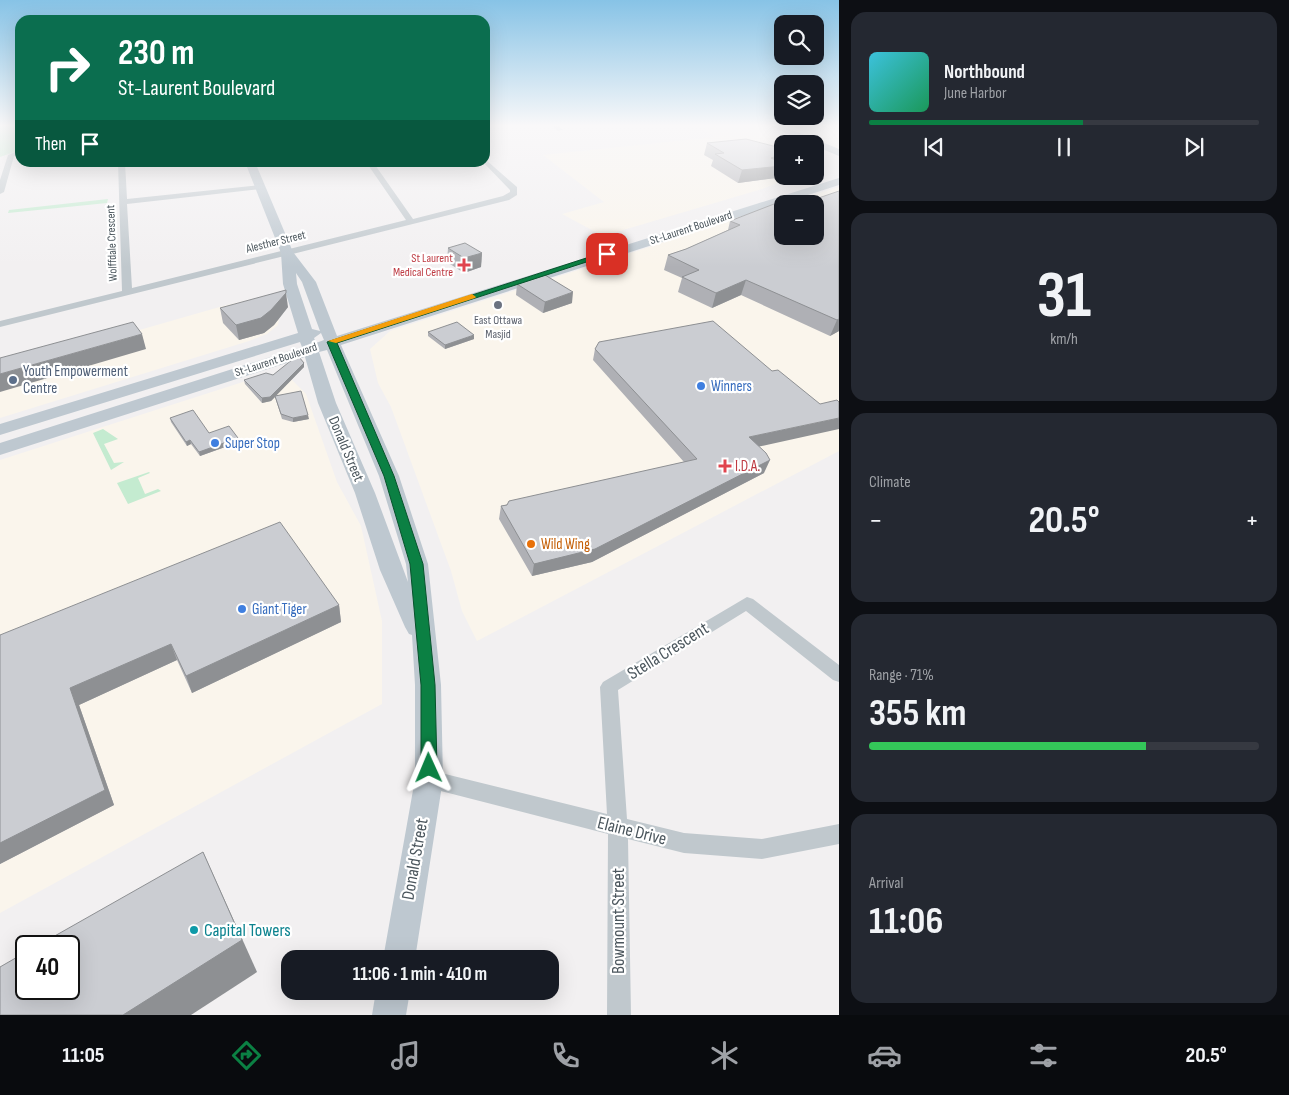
<!DOCTYPE html>
<html lang="en">
<head>
<meta charset="utf-8">
<style>
	:root { --surface:#171b24; --page:#242831; --text:#f1f3f6; --muted:#9ea1a6; --line:#363941; --accent:#0b8043 }
	body { margin:0; font-family:"Sofia Sans Condensed",sans-serif; background:var(--page); color:var(--text); height:100vh; display:flex; flex-direction:column; font-size:19px; white-space:nowrap }
	* { box-sizing:border-box; margin:0 }
	p { font-size:16px; color:var(--muted) }
	.icon { flex:none; width:28px; height:28px; fill:none; stroke:currentColor; stroke-width:2; stroke-linecap:round; stroke-linejoin:round }
	.map { position:relative; flex:1; overflow:hidden }
	.side { display:flex; flex-direction:column; gap:12px; padding:12px; background:#0d0f14; width:450px }
	.side>* { flex:none }
	.hud { position:absolute; left:15px; top:15px; width:475px; height:152px; border-radius:15px; box-shadow:0 5px 20px #0002; background:#0b6e4f; color:#fff; overflow:hidden }
	.buttons { position:absolute; left:774px; top:15px; display:grid; gap:10px }
	.buttons a { display:grid; place-items:center; width:50px; height:50px; border-radius:10px; background:var(--surface); box-shadow:0 5px 20px #0002; font-size:25px }
	.speed { position:absolute; left:15px; top:935px; display:flex; gap:10px; font-size:25px; font-weight:700; text-align:center }
	.speed>* { display:grid; place-content:center; width:65px; height:65px; border-radius:50%; background:var(--surface); box-shadow:0 5px 20px #0002; line-height:1 }
	.speed .limit { border:2px solid #111; border-radius:8px; background:#fff; color:#111 }
	.pin { position:absolute; display:grid; place-items:center; width:42px; height:42px; color:#fff; margin:-21px; border-radius:10px; box-shadow:0 2px 8px #0006 }
	.me { position:absolute; width:55px; margin:-28px; rotate:359deg; stroke-linejoin:round; filter:drop-shadow(0 0 4px #0008) }
	.turn { display:flex; align-items:center; gap:18px; height:105px; padding:0 20px; font-size:22px }
	.turn .icon { width:65px; height:65px; stroke-width:2.5 }
	.turn b { display:block; font-size:35px; line-height:42px }
	.then { display:flex; align-items:center; height:48px; padding:0 20px; background:#0003; gap:10px; font-size:19px }
	.big { font-size:38px; font-weight:700; line-height:1.1 }
	.side .widget { flex:1; display:flex; flex-direction:column; justify-content:center; gap:8px; min-width:0; padding:0 18px; border-radius:15px; background:var(--page) }
	.side .dial { align-items:center; gap:0 }
	.dial b { font-size:65px; line-height:1 }
	.song { display:flex; align-items:center; gap:15px }
	.cover { width:60px; height:60px; border-radius:8px; background:linear-gradient(135deg,hsl(190 70% 55%),hsl(150 70% 35%)) }
	.played { height:5px; border-radius:2px; background:linear-gradient(90deg,var(--accent) 55%,var(--line) 55%) }
	.keys { display:flex; justify-content:space-around; direction:ltr }
	.heat { display:flex; justify-content:space-between; align-items:center; font-size:28px; direction:ltr }
	.charge { height:8px; border-radius:4px; background:linear-gradient(90deg,#34c759 71%,var(--line) 0) }
	.trip { position:absolute; left:281px; top:950px; width:278px; height:50px; border-radius:15px; background:var(--surface); box-shadow:0 5px 20px #0002; font-weight:700; line-height:50px; text-align:center }
	.menu { display:flex; height:80px; justify-content:space-around; align-items:center; background:#090b0e; color:var(--muted) }
	.menu .icon { width:35px; height:35px }
	.menu .current { color:var(--accent) }
	.menu b { font-size:22px; color:var(--text) }
	main { display:flex; flex:1; min-height:0 }
	.map>svg:first-child { display:block }
	.commercial { fill:#faf5ec }
	.green { fill:#c4ebd0 }
	.lines { fill:none; stroke-linecap:round; stroke-linejoin:round }
	.street { fill:#c0c8cd; fill-rule:evenodd }
	.secondary { fill:#bec8d0; fill-rule:evenodd }
	.wall { fill:#afb0b5 }
	.shaded-wall { fill:#8e9093 }
	.building { fill:#cbcdd2; stroke:#8e9093 }
	.route { fill:#0b8043; stroke:#07532c }
	.slow { fill:#f59e0b }
	.health-dot { fill:#e0444e; stroke:#fff; stroke-width:2 }
	.worship-dot { fill:#6b7280; stroke:#fff; stroke-width:2 }
	.service-dot { fill:#5c6f8a; stroke:#fff; stroke-width:2 }
	.shop-dot { fill:#3f7fe0; stroke:#fff; stroke-width:2 }
	.food-dot { fill:#e8710a; stroke:#fff; stroke-width:2 }
	.culture-dot { fill:#0f9aa8; stroke:#fff; stroke-width:2 }
	.labels { text-anchor:middle; dominant-baseline:central; stroke-width:4.5; stroke-linejoin:round; paint-order:stroke }
	.far-street-label { font-size:12px; fill:#4a555c; stroke:#fff }
	.far-health-label { font-size:12px; fill:#be3a42; stroke:#fff; text-anchor:end }
	.far-worship-label { font-size:12px; fill:#5b616d; stroke:#fff }
	.service-label { font-size:15px; fill:#4e5e75; stroke:#fff; text-anchor:start }
	.shop-label { font-size:15px; fill:#366cbe; stroke:#fff; text-anchor:start }
	.street-label { font-size:15px; fill:#4a555c; stroke:#fff }
	.health-label { font-size:15px; fill:#be3a42; stroke:#fff; text-anchor:start }
	.food-label { font-size:15px; fill:#c56008; stroke:#fff; text-anchor:start }
	.near-street-label { font-size:18px; fill:#4a555c; stroke:#fff }
	.near-culture-label { font-size:18px; fill:#0d838f; stroke:#fff; text-anchor:start }
</style>
</head>
<body>
<main>
<div class="map">
<svg width="839" height="1015" viewBox="0 0 839 1015">
	<rect width="100%" height="100%" fill="#f2f0f1"/>
	<!-- commercial -->
	<g class="commercial">
		<polygon points="695,125 759,125 797,144 782,144 782,176 795,176 762,189 603,236 562,214 604,202 543,155 715,137"/>
		<polygon points="784,125 827,125 839,130 839,149"/>
		<polygon points="839,187 839,451 477,641 462,611 451,571 391,407 378,383 370,349 390,331 782,204 782,236 815,236 815,204 783,204"/>
		<polygon points="274,294 280,313 278,325 267,334 249,341 0,418 0,370 223,306"/>
		<polygon points="268,374 290,378 306,394 337,482 361,526 382,621 382,704 0,913 0,460"/>
	</g>
	<!-- green -->
	<g class="green">
		<polygon points="0,125 20,125 20,150 0,157"/>
		<polygon points="108,199 107,203 8,213 9,210"/>
		<polygon points="103,429 118,439 104,444 114,463 124,462 111,470 93,433"/>
		<polygon points="149,472 150,473 138,478 145,494 158,489 161,491 128,504 117,483"/>
	</g>
	<g class="lines">
		<!-- street -->
		<g class="street">
			<polygon points="551,125 558,125 563,130 558,131"/>
			<polygon points="20,150 20,154 14,156 4,192 0,194 0,180 8,155"/>
			<polygon points="485,159 517,187 517,195 509,200 0,327 0,321 122,291 118,162 125,162 127,199 260,185 264,187 260,189 127,204 132,288 406,220 366,162 373,162 413,219 503,196 510,192 510,190 483,162 485,162"/>
			<polygon points="747,597 753,599 839,665 839,682 833,680 746,611 618,690 627,819 684,833 762,839 839,824 839,844 762,859 684,853 628,839 631,1015 607,1015 608,834 429,788 422,785 419,779 422,773 429,770 607,814 600,687 603,682"/>
		</g>
		<!-- secondary -->
		<g class="secondary">
			<polygon points="768,125 780,125 839,149 839,156 815,146 815,144 809,144"/>
			<path d="M245,162H255L293,252L316,282L337,336L839,178V185L341,345L399,476L428,564L441,685L443,779L415,959H383L415,779V685L412,635L409,634L405,627L380,570L355,493L318,403L305,357L0,455V443L302,347L300,342L0,435V424L298,333L283,284L281,253ZM296,273L302,282L320,331L312,329L297,284ZM321,333L324,340L316,343L314,338ZM327,350L379,476L406,564L408,582L375,493L336,403L319,352Z"/>
			<polygon points="376,991 410,991 406,1015 372,1015"/>
		</g>
	</g>
	<!-- wall -->
	<g class="wall">
		<polygon points="707,143 777,147 782,176 784,176 784,177 738,183 711,166 713,160 704,155"/>
		<polygon points="839,191 839,331 830,336 741,295 712,308 678,292 682,278 664,270 668,255 686,249 728,230 730,221 782,236"/>
		<polygon points="448,248 482,253 481,267 464,273 447,262"/>
		<polygon points="517,284 572,303 543,313 516,295"/>
		<polygon points="288,307 274,325 264,333 239,340 223,323 220,308"/>
		<polygon points="428,332 474,339 445,349 428,336"/>
		<polygon points="595,349 759,447 764,473 592,562 532,576 499,519 501,506 684,462 593,360"/>
		<polygon points="304,363 304,367 276,395 309,419 293,422 282,419 275,397 271,401 262,403 245,384 244,380 273,375"/>
		<polygon points="170,418 209,433 239,442 200,456 191,444 187,446 171,422"/>
		<polygon points="339,605 341,622 192,693 177,660 79,705 114,805 0,864 0,635"/>
	</g>
	<!-- shaded-wall -->
	<g class="shaded-wall">
		<polygon points="777,147 774,157 782,154 782,176 784,176 784,177 738,183 742,170"/>
		<polygon points="482,253 481,267 464,273 464,258"/>
		<polygon points="746,280 741,295 712,308 716,293"/>
		<polygon points="573,292 572,303 543,313 545,302"/>
		<polygon points="286,293 288,307 274,325 264,333 239,340 236,325"/>
		<polygon points="839,319 839,331 830,336 837,320"/>
		<polygon points="142,334 146,349 0,392 0,374"/>
		<polygon points="474,335 474,339 445,349 445,345"/>
		<polygon points="304,363 304,367 271,401 262,403 262,398"/>
		<polygon points="308,415 309,419 293,422 293,418"/>
		<polygon points="839,418 839,429 744,450 749,437"/>
		<polygon points="238,438 239,442 200,456 199,452"/>
		<polygon points="190,440 191,444 187,446 186,442"/>
		<polygon points="770,460 764,473 592,562 532,576 534,564"/>
		<polygon points="339,605 341,622 192,693 186,676"/>
		<polygon points="171,644 177,660 79,705 114,805 0,864 0,843 70,688"/>
		<polygon points="203,852 257,972 191,1015 123,1015"/>
	</g>
	<!-- building -->
	<g class="building">
		<polygon points="746,139 777,147 776,148 782,150 782,154 771,158 782,163 782,166 742,170 715,154 724,153 707,143"/>
		<polygon points="839,191 839,319 837,320 746,280 716,293 682,277 699,270 668,255 686,249 740,225 730,221 774,204 782,207 782,236 815,236 815,204 801,204"/>
		<polygon points="465,243 482,253 464,258 448,248"/>
		<polygon points="545,275 573,292 545,302 517,284"/>
		<polygon points="286,290 286,293 271,310 261,318 236,325 220,308"/>
		<polygon points="713,321 772,371 778,370 820,404 837,400 839,402 839,418 749,437 766,453 770,460 595,549 534,564 501,506 507,505 509,501 697,459 595,349 599,342"/>
		<polygon points="133,322 142,334 0,374 0,358"/>
		<polygon points="457,322 474,335 445,345 428,332"/>
		<polygon points="299,357 304,363 270,397 262,398 244,380 266,373 273,375 293,359"/>
		<polygon points="301,391 308,415 293,418 281,414 275,396"/>
		<polygon points="193,410 209,433 229,426 238,438 199,452 190,440 186,442 170,418"/>
		<polygon points="280,522 339,605 186,676 171,644 70,688 105,790 0,843 0,635"/>
		<polygon points="203,852 242,940 123,1015 0,1015 0,967 26,952 26,989 69,989 69,946 37,946"/>
	</g>
	<!-- sky -->
	<linearGradient id="sky" x2="0" y2="1"><stop stop-color="#87c3e6"/><stop offset="0.47" stop-color="#f9f8f9"/><stop offset="1" stop-color="#f9f8f9" stop-opacity="0"/></linearGradient>
	<rect width="839" height="267" fill="url(#sky)"/>
	<!-- route -->
	<polygon class="route" points="605,252 611,254 337,343 394,476 423,564 435,685 437,768 434,774 429,776 423,774 421,768 421,685 410,564 384,476 327,342"/>
	<!-- slow -->
	<polygon class="slow" points="472,294 476,297 475,298 336,343 328,341"/>
	<!-- markers -->
	<g class="health-dot">
		<path d="M461.5 257.5h5v5h5v5h-5v5h-5v-5h-5v-5h5z"/>
		<path d="M722.5 458.5h5v5h5v5h-5v5h-5v-5h-5v-5h5z"/>
	</g>
	<circle class="worship-dot" cx="498" cy="305" r="5"/>
	<circle class="service-dot" cx="13" cy="380" r="5"/>
	<g class="shop-dot">
		<circle cx="701" cy="386" r="5"/>
		<circle cx="215" cy="443" r="5"/>
		<circle cx="242" cy="609" r="5"/>
	</g>
	<circle class="food-dot" cx="531" cy="544" r="5"/>
	<circle class="culture-dot" cx="194" cy="930" r="5"/>
	<g class="labels">
		<!-- far-street labels -->
		<g class="far-street-label">
			<text transform="translate(691 228) rotate(-18)">St-Laurent Boulevard</text>
			<text transform="translate(276 242) rotate(-14)">Alesther Street</text>
			<text transform="translate(112 243) rotate(-92)">Wolffdale Crescent</text>
			<text transform="translate(276 360) rotate(-18)">St-Laurent Boulevard</text>
		</g>
		<!-- far-health labels -->
		<g class="far-health-label">
			<text x="453" y="258">St Laurent<tspan x="453" dy="14">Medical Centre</tspan></text>
		</g>
		<!-- far-worship labels -->
		<g class="far-worship-label">
			<text x="498" y="320">East Ottawa<tspan x="498" dy="14">Masjid</tspan></text>
		</g>
		<!-- service labels -->
		<g class="service-label">
			<text x="23" y="371">Youth Empowerment<tspan x="23" dy="17">Centre</tspan></text>
		</g>
		<!-- shop labels -->
		<g class="shop-label">
			<text x="711" y="386">Winners</text>
			<text x="225" y="443">Super Stop</text>
			<text x="252" y="609">Giant Tiger</text>
		</g>
		<!-- street labels -->
		<g class="street-label">
			<text transform="translate(346 449) rotate(67)">Donald Street</text>
		</g>
		<!-- health labels -->
		<g class="health-label">
			<text x="735" y="466">I.D.A.</text>
		</g>
		<!-- food labels -->
		<g class="food-label">
			<text x="541" y="544">Wild Wing</text>
		</g>
		<!-- near-street labels -->
		<g class="near-street-label">
			<text transform="translate(668 651) rotate(-32)">Stella Crescent</text>
			<text transform="translate(632 831) rotate(14)">Elaine Drive</text>
			<text transform="translate(415 859) rotate(-80)">Donald Street</text>
			<text transform="translate(618 921) rotate(-90)">Bowmount Street</text>
		</g>
		<!-- near-culture labels -->
		<g class="near-culture-label">
			<text x="204" y="930">Capital Towers</text>
		</g>
	</g>
</svg>
<div class="buttons">
<a><svg class="icon" aria-label="search" viewBox="0 0 24 24"><circle cx="10" cy="10" r="6"/><path d="M15 15l6 6"/></svg></a>
<a><svg class="icon" aria-label="layers" viewBox="0 0 24 24"><path d="M12 4l9 5-9 5-9-5zM3 14l9 5 9-5"/></svg></a>
<a>+</a>
<a>−</a>
</div>
<div class="speed"><div class="limit">40</div></div>
<div class="pin" style="left:607px;top:254px;background:#d93025"><svg class="icon" aria-label="arrive" viewBox="0 0 24 24"><path d="M6 21V4h12l-3 4 3 4H6"/></svg></div>
<svg class="me" style="left:429px;top:768px" viewBox="-20 -20 40 40"><path d="M0-17L14 15 0 8-14 15z" fill="#0b8043" stroke="#fff" stroke-width="4"/></svg>
<div class="trip">11:06 · 1 min · 410 m</div>
<div class="hud">
<div class="turn"><svg class="icon" aria-label="right" viewBox="0 0 24 24"><path d="M7 20v-9h11M14 6l5 5-5 5"/></svg><div><b>230 m</b>St-Laurent Boulevard</div></div>
<div class="then">Then<svg class="icon" aria-label="arrive" viewBox="0 0 24 24"><path d="M6 21V4h12l-3 4 3 4H6"/></svg></div>
</div>
</div>
<section class="side">
<div class="widget">
<div class="song"><i class="cover"></i><div><b>Northbound</b><p>June Harbor</p></div></div>
<div class="played"></div>
<div class="keys"><svg class="icon" aria-label="previous" viewBox="0 0 24 24"><path d="M18 5L8 12l10 7zM5 5v14"/></svg><svg class="icon" aria-label="pause" viewBox="0 0 24 24"><path d="M8 5v14M16 5v14"/></svg><svg class="icon" aria-label="next" viewBox="0 0 24 24"><path d="M6 5l10 7-10 7zM19 5v14"/></svg></div>
</div>
<div class="widget dial"><b>31</b><p>km/h</p></div>
<div class="widget"><p>Climate</p>
<div class="heat"><a>−</a><b class="big">20.5°</b><a>+</a></div>
</div>
<div class="widget"><p>Range · 71%</p><b class="big">355 km</b><div class="charge"></div></div>
<div class="widget"><p>Arrival</p><b class="big">11:06</b></div>
</section>
</main>
<nav class="menu">
<b>11:05</b>
<svg class="icon current" aria-label="directions" viewBox="0 0 24 24"><path d="M12 3l9 9-9 9-9-9zM9 14v-3h6M13 9l2 2-2 2"/></svg>
<svg class="icon" aria-label="music" viewBox="0 0 24 24"><path d="M9 18V5l10-2v13"/><circle cx="6" cy="18" r="3"/><circle cx="16" cy="16" r="3"/></svg>
<svg class="icon" aria-label="phone" viewBox="0 0 24 24"><path d="M5 4h4l2 5-3 2q2 4 5 5l2-3 5 2v4C11 20 4 13 5 4z"/></svg>
<svg class="icon" aria-label="climate" viewBox="0 0 24 24"><path d="M12 3v18M4 7l16 10M4 17L20 7"/></svg>
<svg class="icon" aria-label="car" viewBox="0 0 24 24"><path d="M5 17H2v-5l4-1 3-4h7l3 4 3 1v5h-3M9 17h6M6 11h13"/><circle cx="7" cy="17" r="2"/><circle cx="17" cy="17" r="2"/></svg>
<svg class="icon" aria-label="filters" viewBox="0 0 24 24"><path d="M4 7h16M4 17h16"/><circle cx="9" cy="7" r="2"/><circle cx="15" cy="17" r="2"/></svg>
<b>20.5°</b>
</nav>
</body>
</html>
